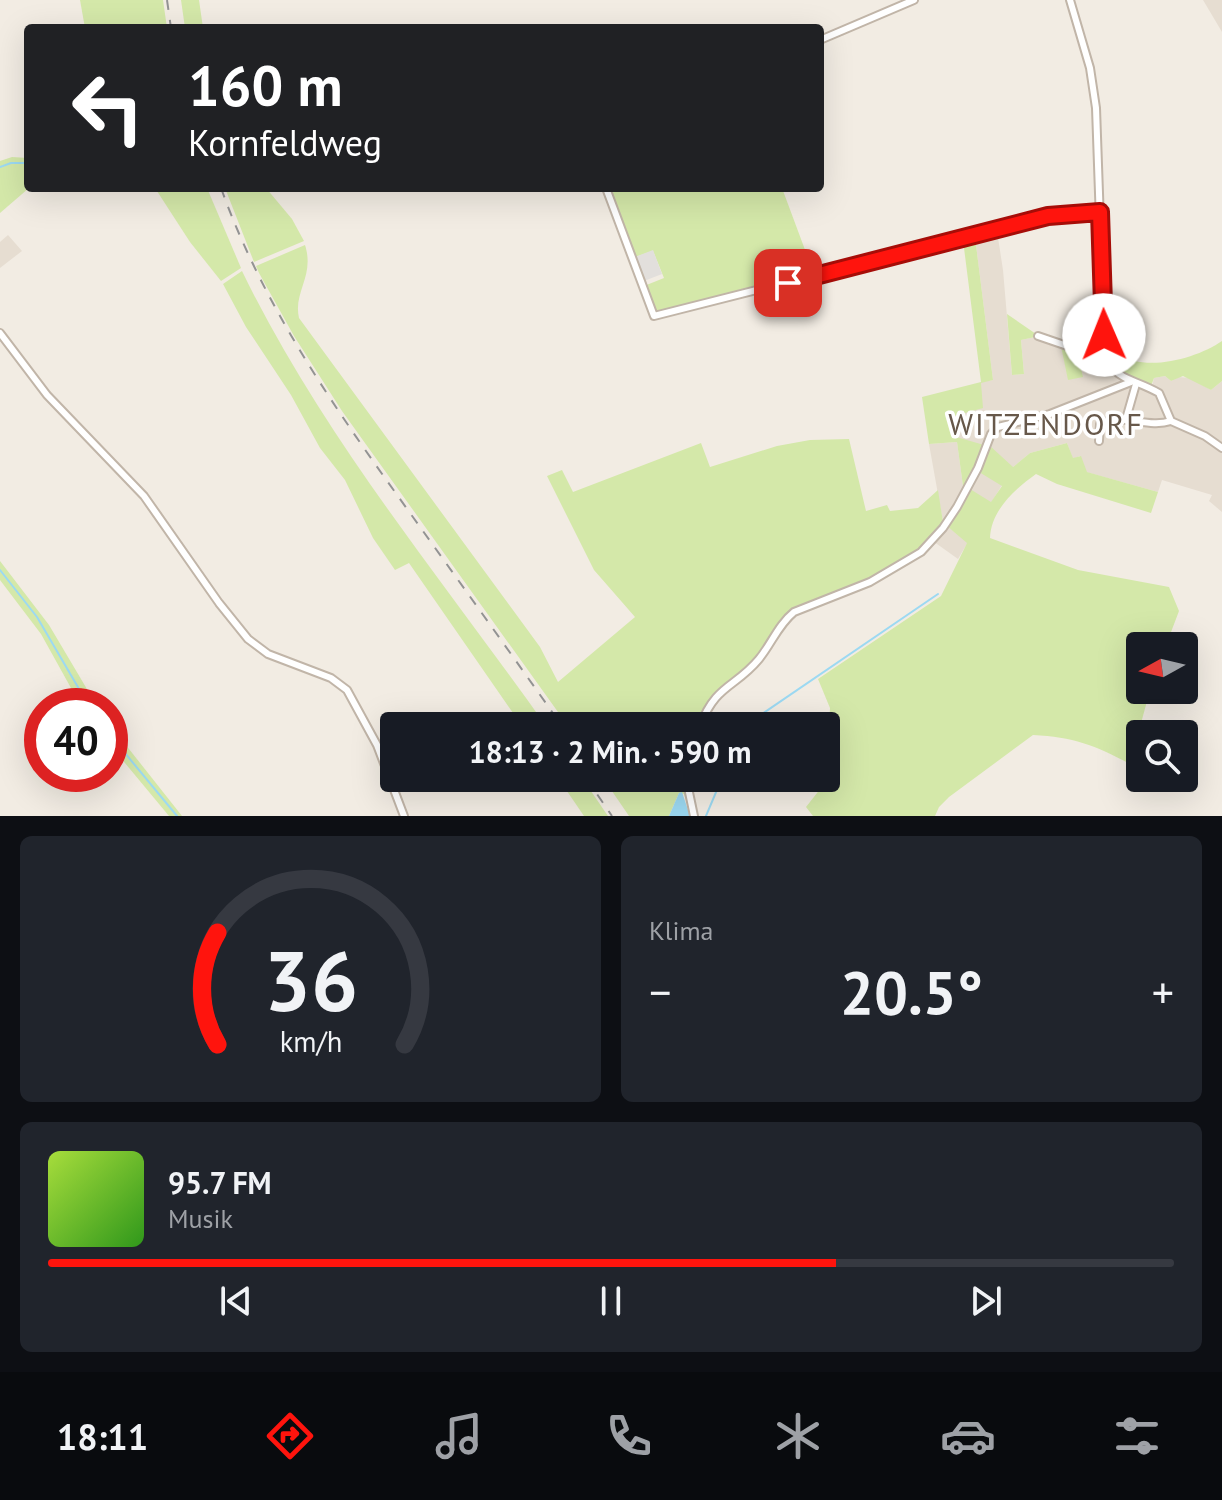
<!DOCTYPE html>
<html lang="de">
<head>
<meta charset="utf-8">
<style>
	:root { --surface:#171b24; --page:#20242c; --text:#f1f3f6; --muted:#9ea1a6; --line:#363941; --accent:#ff140d }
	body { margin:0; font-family:"PT Sans",sans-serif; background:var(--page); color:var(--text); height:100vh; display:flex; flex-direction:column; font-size:30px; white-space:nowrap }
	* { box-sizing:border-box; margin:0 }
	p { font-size:26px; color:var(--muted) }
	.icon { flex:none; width:44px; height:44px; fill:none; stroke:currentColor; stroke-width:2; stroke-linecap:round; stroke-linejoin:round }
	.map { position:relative; height:816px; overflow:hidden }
	.sheet { display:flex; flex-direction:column; gap:20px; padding:20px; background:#0d0f14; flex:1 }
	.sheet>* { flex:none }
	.guide { position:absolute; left:24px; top:24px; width:800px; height:168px; border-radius:8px; box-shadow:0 8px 32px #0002; background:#202124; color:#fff; overflow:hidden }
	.needle { width:52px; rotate:262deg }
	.buttons { position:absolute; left:1126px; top:632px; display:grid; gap:16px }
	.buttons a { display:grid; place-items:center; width:72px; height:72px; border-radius:8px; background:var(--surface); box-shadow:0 8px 32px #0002; font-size:40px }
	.speed { position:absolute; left:24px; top:688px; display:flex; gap:16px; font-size:40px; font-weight:700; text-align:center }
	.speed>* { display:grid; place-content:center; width:104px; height:104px; border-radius:50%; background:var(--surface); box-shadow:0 8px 32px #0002; line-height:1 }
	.speed .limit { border:12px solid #d22; background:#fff; color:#111 }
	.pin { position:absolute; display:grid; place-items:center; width:68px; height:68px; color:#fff; margin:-34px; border-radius:16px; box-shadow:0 4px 12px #0006 }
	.me { position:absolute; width:88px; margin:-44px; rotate:359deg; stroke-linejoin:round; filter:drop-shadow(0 0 6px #0008) }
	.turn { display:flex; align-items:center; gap:28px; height:168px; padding:0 32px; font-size:36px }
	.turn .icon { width:104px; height:104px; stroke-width:2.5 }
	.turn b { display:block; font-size:56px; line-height:68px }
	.big { font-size:60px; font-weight:700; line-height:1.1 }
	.sheet .card { flex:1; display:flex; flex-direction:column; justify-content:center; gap:12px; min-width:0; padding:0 28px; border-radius:12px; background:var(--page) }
	.sheet .dial { align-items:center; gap:0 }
	.dial svg { height:208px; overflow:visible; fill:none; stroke:var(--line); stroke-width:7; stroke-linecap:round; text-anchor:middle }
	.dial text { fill:var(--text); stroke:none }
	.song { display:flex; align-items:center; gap:24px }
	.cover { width:96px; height:96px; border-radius:12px; background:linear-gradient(135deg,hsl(80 70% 55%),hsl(110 70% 35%)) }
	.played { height:8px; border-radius:4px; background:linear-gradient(90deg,var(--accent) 70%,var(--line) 70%) }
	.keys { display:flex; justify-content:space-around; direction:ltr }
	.heat { display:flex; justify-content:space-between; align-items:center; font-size:44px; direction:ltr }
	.sheet .tiles { flex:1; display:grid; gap:20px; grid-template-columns:1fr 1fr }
	.card:last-child { grid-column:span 2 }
	.trip { position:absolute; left:380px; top:712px; width:460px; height:80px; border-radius:8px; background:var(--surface); box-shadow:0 8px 32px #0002; font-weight:700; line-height:80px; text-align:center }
	.dock { display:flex; height:128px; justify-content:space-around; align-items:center; background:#090b0e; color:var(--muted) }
	.dock .icon { width:56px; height:56px }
	.dock .active { color:var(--accent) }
	.dock b { font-size:36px; color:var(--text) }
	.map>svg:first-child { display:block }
	.residential { fill:#e6ddd1 }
	.green { fill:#d4e8a9 }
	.parking { fill:#e2dfdc }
	.water { fill:#9cd9f2 }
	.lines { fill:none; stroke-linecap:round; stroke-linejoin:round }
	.stream { stroke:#9cd9f2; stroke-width:2 }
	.minor-casing { stroke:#c1b5a8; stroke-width:10 }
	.minor { stroke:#fff; stroke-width:6 }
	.rail { stroke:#939393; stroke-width:2; stroke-dasharray:10 10; stroke-linecap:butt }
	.route-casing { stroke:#a60d08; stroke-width:20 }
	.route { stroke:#ff140d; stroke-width:14 }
	.labels { text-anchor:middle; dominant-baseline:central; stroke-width:7; stroke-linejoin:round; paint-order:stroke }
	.quarter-label { font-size:30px; letter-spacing:2px; fill:#67584a; stroke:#fff }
</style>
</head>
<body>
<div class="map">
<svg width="1222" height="816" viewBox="0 0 1222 816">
	<rect width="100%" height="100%" fill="#f2ece3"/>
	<!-- residential -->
	<g class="residential">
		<polygon points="1203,0 1222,0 1222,32"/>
		<polygon points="997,231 1003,270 1012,375 1024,374 1021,340 1034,337 1036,334 1074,347 1152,386 1154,378 1165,376 1171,381 1179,377 1190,378 1211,390 1222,381 1222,512 1209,501 1212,495 1162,480 1158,492 1086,472 1080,456 1073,459 1067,443 1030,453 1013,467 991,503 947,526 968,542 958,559 930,539 943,522 929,444 957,442 963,486 977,467 953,436 951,417 981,382 993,380 975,237"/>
		<polygon points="8,235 22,251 0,268 0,242"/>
	</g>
	<!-- green -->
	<g class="green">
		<polygon points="80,0 163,0 167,28 85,28"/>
		<polygon points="181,0 199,0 203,28 185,28"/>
		<polygon points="12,157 28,158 29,188 0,213 0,161"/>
		<polygon points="155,188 207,188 241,268 221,281 190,242"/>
		<polygon points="225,188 266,188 292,219 304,241 254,262"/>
		<polygon points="607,188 782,188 814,274 656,313 644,286 664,278 653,251 635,257"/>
		<polygon points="975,237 993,380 981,383 983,408 951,417 953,436 984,445 966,487 963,486 957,442 929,444 922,397 981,382 963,240"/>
		<path d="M305,245C315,276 293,292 299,318L540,647L558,682L635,617L594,570L547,476L562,470L573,492L701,443L710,467L777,446L810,440L849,439L866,511L887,505L890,511L918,508L938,490L943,522L924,545L895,565L860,584L804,604L784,616L754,661L712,697L697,726H568L342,411L294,336L259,273L256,266Z"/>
		<path d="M242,271C321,434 441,578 546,726H522L409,563L395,570L373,538L345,480L320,448L291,395L246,327L223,284Z"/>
		<polygon points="1101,271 1102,335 1106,361 1060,342 1098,347 1096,291"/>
		<path d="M1105,271L1113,340L1119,354C1145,373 1198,358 1222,341V381L1211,390L1183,376L1171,381L1165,376L1154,378L1151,386C1144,384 1134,382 1127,378C1099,362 1106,299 1105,271Z"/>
		<polygon points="1007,314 1036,334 1035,337 1021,340 1024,374 1012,375"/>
		<polygon points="1061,346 1077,352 1083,377 1068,380"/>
		<path d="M1067,443L1073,458L1081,456L1087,472L1158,492L1151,513L1057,484L1036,474C1015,489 991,510 990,538L1078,570L1169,587L1179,611L1168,640L1164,639L1161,646H1140V690H1150L1130,764C1095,745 1073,737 1033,735L949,797L939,807L935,816H813L806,807L832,774L826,763L830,708L818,679L941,596L967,543L947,526L970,489L991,502L1002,486L979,472L989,445L1013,467L1030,453Z"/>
		<polygon points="0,561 49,625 97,706 81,706 41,634 0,580"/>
		<polygon points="110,725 182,816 169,816 110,745"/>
		<polygon points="558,778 582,778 608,816 584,816"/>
		<polygon points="603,778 682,778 691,816 684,794 679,793 669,816 629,816"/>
	</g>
	<!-- parking -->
	<polygon class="parking" points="653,250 662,274 644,281 635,257"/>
	<!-- water -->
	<polygon class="water" points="682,792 690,816 669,816 679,793"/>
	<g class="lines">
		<!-- stream -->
		<g class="stream">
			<polyline points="0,167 11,163 28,163"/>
			<polyline points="0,570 37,617 89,706"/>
			<polyline points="746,725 938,594"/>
			<polyline points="110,735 177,816"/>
			<polyline points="706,816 722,778"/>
		</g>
		<!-- minor casing -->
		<g class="minor-casing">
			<g id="minor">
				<path d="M1070,0L1090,68L1096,108L1104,335C1108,383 1125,374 1159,393L1171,421L1205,436L1222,448"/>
				<polyline points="820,40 914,0"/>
				<polyline points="606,188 654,316 1048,216 1100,212"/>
				<polyline points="0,333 47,395 144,496 219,603 248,639 268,654 331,678 347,690 377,745 404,816"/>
				<polyline points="1038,336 1073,348 1112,366"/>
				<polyline points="1126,419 1136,384"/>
				<path d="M1099,441L1100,424C1122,412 1147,429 1171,421"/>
				<path d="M700,726C716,684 735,688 759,659C772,643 778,625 794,612L870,582L921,552L943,528L957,507L978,468L991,434L998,427L1050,414L1131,382"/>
				<polyline points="686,778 694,816"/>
			</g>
		</g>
		<!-- minor -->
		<use href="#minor" class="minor"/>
		<!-- rail -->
		<g class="rail">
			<polyline points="167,0 171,28"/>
			<path d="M221,188C264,308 336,410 410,513C461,584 512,655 562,726"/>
			<polyline points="586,778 612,816"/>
		</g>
	</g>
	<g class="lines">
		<!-- route casing -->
		<g class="route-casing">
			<polyline id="route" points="788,283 1048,216 1100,212 1104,335"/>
		</g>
		<!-- route -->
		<use href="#route" class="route"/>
	</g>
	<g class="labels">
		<!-- quarter labels -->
		<g class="quarter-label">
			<text x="1046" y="423">WITZENDORF</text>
		</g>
	</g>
</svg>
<div class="buttons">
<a><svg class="needle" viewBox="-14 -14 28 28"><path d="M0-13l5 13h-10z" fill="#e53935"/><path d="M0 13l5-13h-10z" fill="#9ea1a6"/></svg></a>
<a><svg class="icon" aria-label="search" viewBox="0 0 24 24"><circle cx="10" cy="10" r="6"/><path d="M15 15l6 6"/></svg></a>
</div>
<div class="speed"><div class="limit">40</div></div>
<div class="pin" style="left:788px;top:283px;background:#d93025"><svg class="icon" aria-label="arrive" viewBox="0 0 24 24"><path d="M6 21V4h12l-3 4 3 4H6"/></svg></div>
<svg class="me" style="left:1104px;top:335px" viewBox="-20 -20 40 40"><circle r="19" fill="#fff"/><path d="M0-13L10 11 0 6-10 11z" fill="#ff140d"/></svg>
<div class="trip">18:13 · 2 Min. · 590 m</div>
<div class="guide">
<div class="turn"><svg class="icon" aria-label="left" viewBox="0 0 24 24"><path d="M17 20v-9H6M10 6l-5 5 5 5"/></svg><div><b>160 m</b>Kornfeldweg</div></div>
</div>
</div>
<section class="sheet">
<div class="tiles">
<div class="card dial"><svg viewBox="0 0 100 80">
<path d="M14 69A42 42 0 1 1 86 69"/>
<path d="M14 69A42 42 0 0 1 14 26" stroke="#ff140d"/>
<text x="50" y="56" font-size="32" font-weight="700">36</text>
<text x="50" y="72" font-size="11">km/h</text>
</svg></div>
<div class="card"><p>Klima</p>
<div class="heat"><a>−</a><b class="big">20.5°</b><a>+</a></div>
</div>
<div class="card">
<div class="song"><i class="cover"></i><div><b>95.7 FM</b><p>Musik</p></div></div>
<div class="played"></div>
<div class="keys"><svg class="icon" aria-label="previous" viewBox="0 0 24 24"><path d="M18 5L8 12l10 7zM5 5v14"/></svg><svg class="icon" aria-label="pause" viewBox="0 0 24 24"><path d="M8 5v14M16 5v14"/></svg><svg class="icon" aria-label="next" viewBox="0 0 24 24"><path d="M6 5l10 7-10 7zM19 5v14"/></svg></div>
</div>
</div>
</section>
<nav class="dock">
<b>18:11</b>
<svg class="icon active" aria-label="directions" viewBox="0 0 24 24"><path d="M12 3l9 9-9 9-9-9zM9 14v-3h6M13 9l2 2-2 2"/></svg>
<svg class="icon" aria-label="music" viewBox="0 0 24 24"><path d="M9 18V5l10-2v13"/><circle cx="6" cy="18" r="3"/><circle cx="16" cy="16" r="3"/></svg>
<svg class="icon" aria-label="phone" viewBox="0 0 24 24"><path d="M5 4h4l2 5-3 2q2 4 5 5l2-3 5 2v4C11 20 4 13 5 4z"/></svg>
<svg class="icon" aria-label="climate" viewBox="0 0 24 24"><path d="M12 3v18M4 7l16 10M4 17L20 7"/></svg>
<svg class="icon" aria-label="car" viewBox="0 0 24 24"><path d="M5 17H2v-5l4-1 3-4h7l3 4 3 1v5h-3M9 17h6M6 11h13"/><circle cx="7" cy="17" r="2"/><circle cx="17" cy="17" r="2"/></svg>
<svg class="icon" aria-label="filters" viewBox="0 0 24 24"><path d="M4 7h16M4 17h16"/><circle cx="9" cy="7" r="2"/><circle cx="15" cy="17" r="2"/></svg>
</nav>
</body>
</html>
